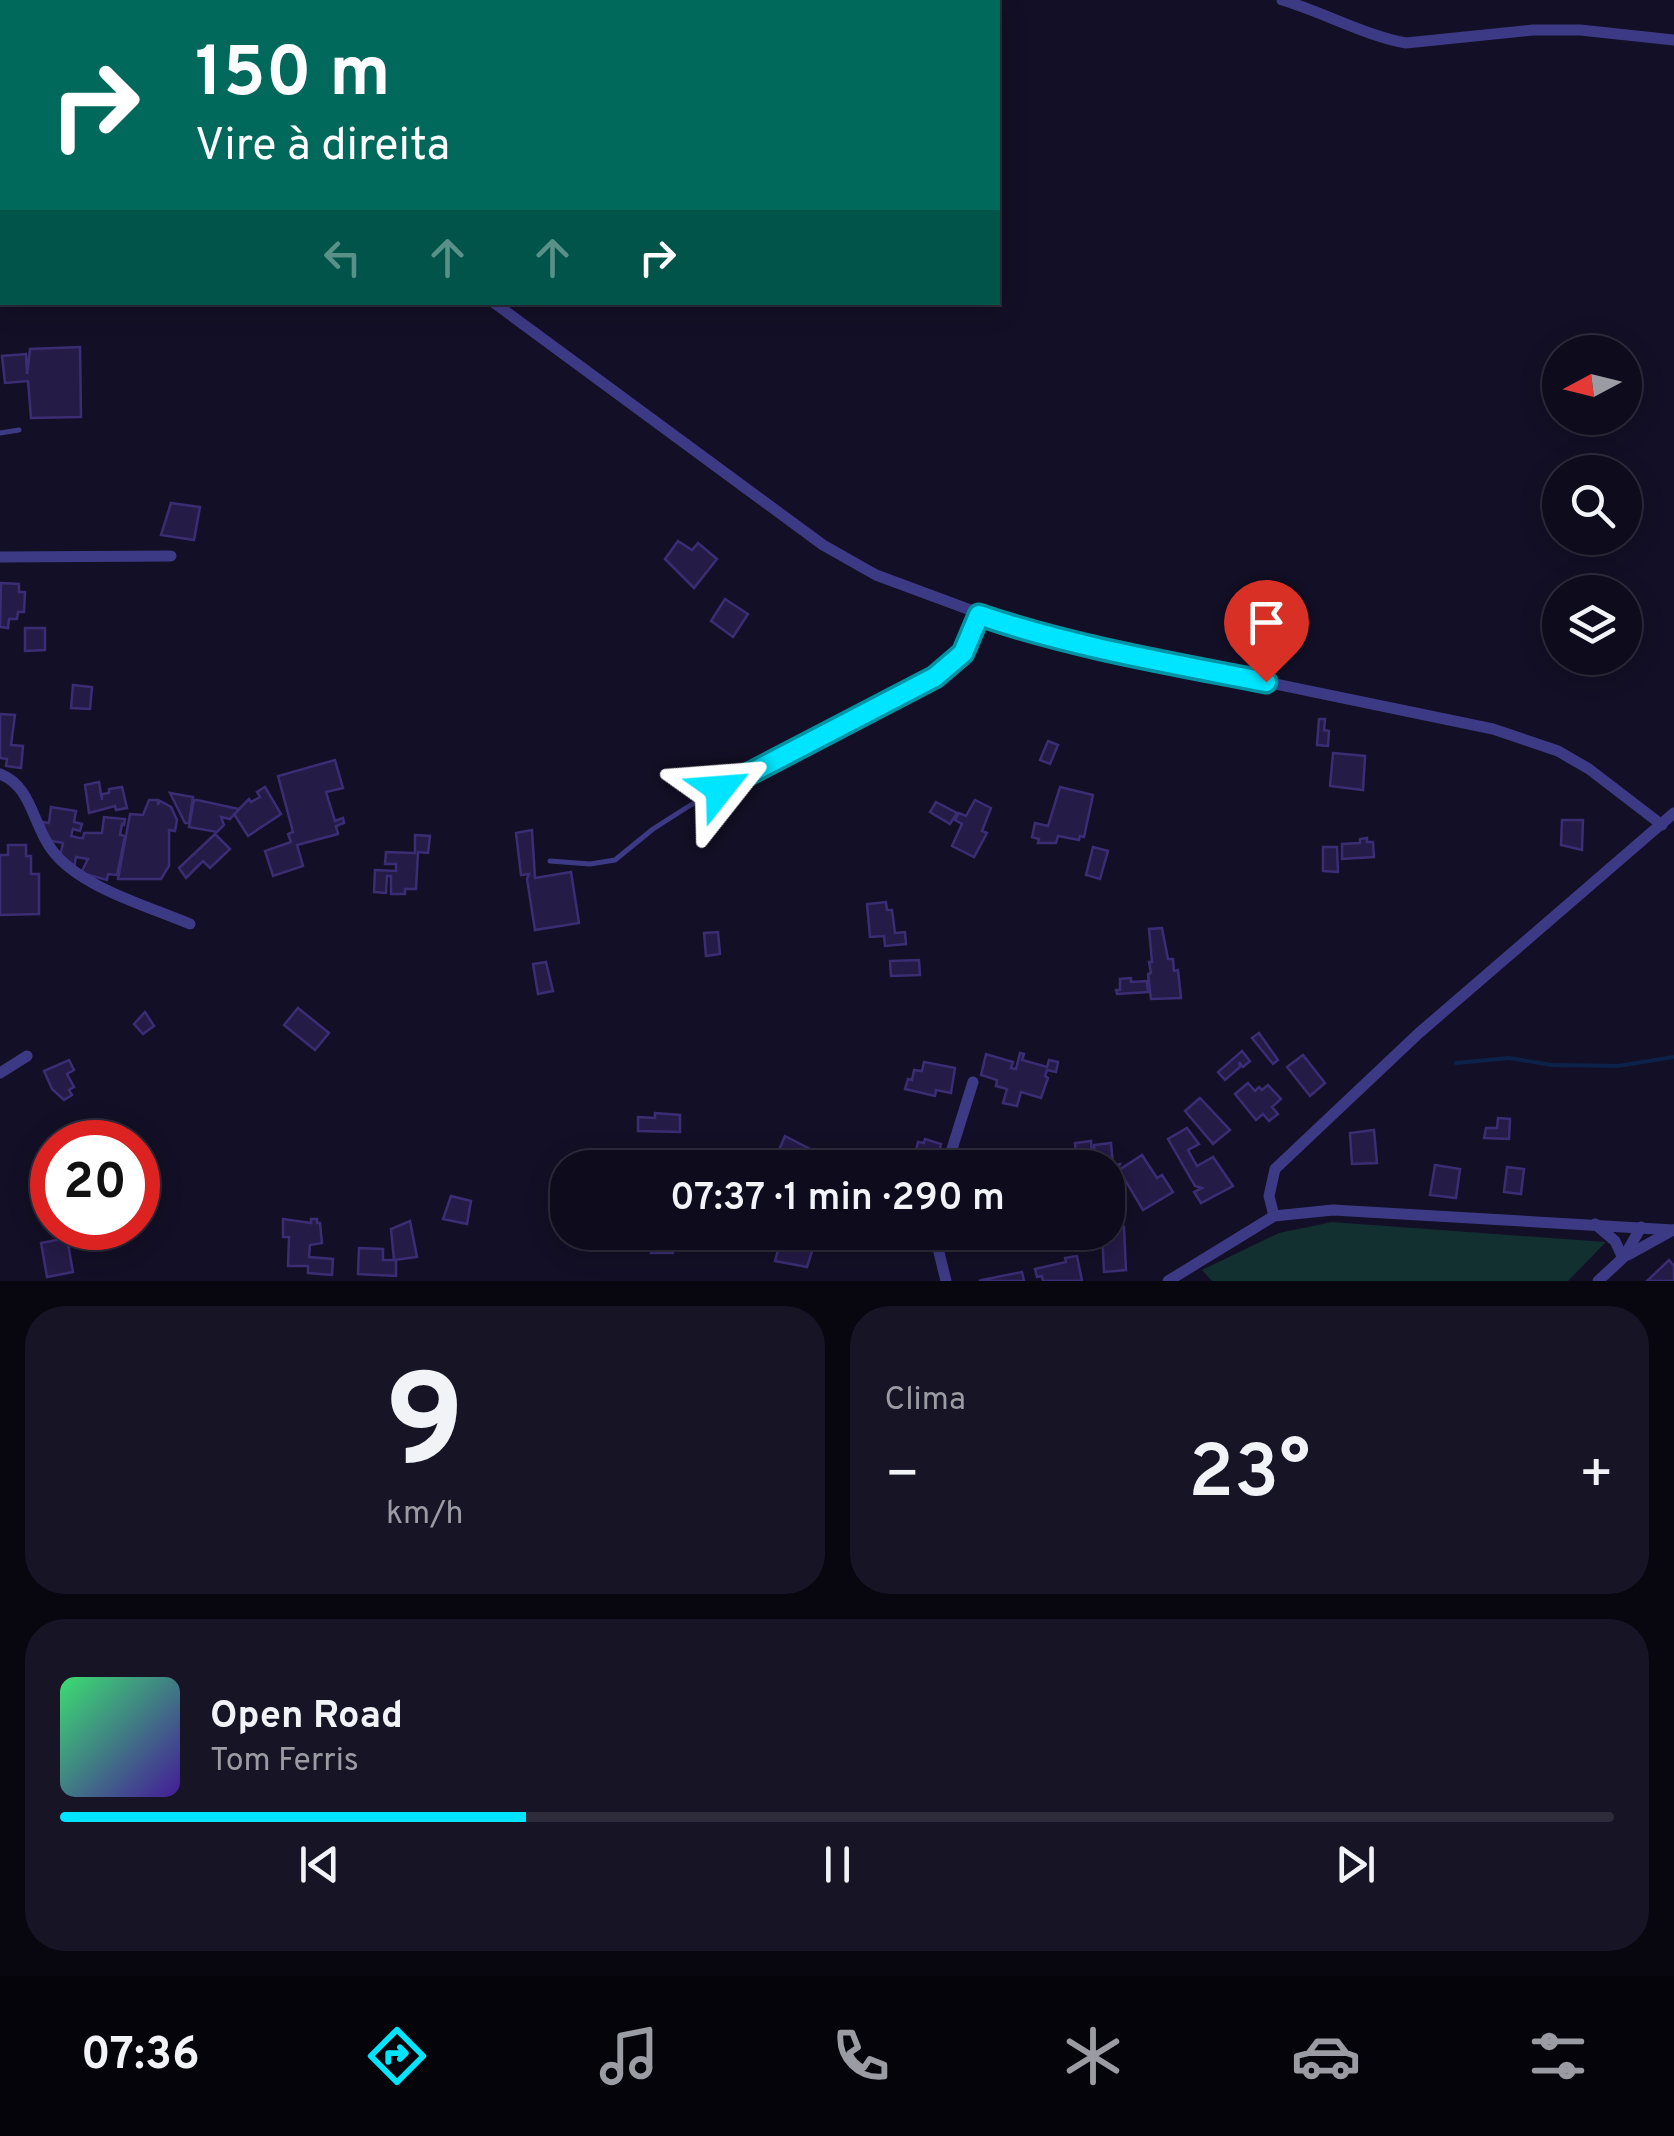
<!DOCTYPE html>
<html lang="pt">
<head>
<meta charset="utf-8">
<style>
	:root { --surface:#0e0b1c; --page:#171425; --text:#f1f3f6; --muted:#9b9ba3; --line:#2e2b3b; --accent:#00e5ff }
	body { margin:0; font-family:Overpass,sans-serif; background:var(--page); color:var(--text); height:100vh; display:flex; flex-direction:column; font-size:38px; white-space:nowrap }
	* { box-sizing:border-box; margin:0 }
	p { font-size:32px; color:var(--muted) }
	.icon { flex:none; width:55px; height:55px; fill:none; stroke:currentColor; stroke-width:2; stroke-linecap:round; stroke-linejoin:round }
	.map { position:relative; height:1281px; overflow:hidden }
	.drawer { display:flex; flex-direction:column; gap:25px; padding:25px; background:#08060f; flex:1 }
	.drawer>* { flex:none }
	.banner { position:absolute; left:0px; top:0px; width:1000px; height:305px; box-shadow:0 5px 25px #0003,0 0 0 2px var(--line); background:#00695c; color:#fff; overflow:hidden }
	.needle { width:65px; rotate:263deg }
	.controls { position:absolute; left:1542px; top:335px; display:grid; gap:20px }
	.controls a { display:grid; place-items:center; width:100px; height:100px; border-radius:50%; background:var(--surface); box-shadow:0 5px 25px #0003,0 0 0 2px var(--line); font-size:50px }
	.speed { position:absolute; left:30px; top:1120px; display:flex; gap:20px; font-size:50px; font-weight:700; text-align:center }
	.speed>* { display:grid; place-content:center; width:130px; height:130px; border-radius:50%; background:var(--surface); box-shadow:0 5px 25px #0003,0 0 0 2px var(--line); line-height:1 }
	.speed .limit { border:15px solid #d22; background:#fff; color:#111 }
	.pin { position:absolute; display:grid; place-items:center; width:85px; height:85px; color:#fff; margin:-102px -42px; border-radius:50% 50% 50% 0; rotate:-45deg; box-shadow:0 0 10px #0007 }
	.pin .icon { rotate:45deg }
	.me { position:absolute; width:110px; margin:-55px; rotate:62deg; stroke-linejoin:round; filter:drop-shadow(0 0 8px #0008) }
	.turn { display:flex; align-items:center; gap:35px; height:210px; padding:0 30px; font-size:45px }
	.turn .icon { width:130px; height:130px; stroke-width:2.5 }
	.turn b { display:block; font-size:70px; line-height:85px }
	.lanes { display:flex; align-items:center; height:95px; padding:0 30px; background:#0003; justify-content:center; gap:50px; direction:ltr }
	.lanes .off { opacity:.35 }
	.big { font-size:75px; font-weight:600; line-height:1.1 }
	.drawer .tile { flex:1; display:flex; flex-direction:column; justify-content:center; gap:15px; min-width:0; padding:0 35px; border-radius:40px; background:var(--page) }
	.drawer .dial { align-items:center; gap:0 }
	.dial b { font-size:130px; line-height:1 }
	.song { display:flex; align-items:center; gap:30px }
	.cover { width:120px; height:120px; border-radius:15px; background:linear-gradient(135deg,hsl(140 70% 55%),hsl(260 70% 35%)) }
	.played { height:10px; border-radius:5px; background:linear-gradient(90deg,var(--accent) 30%,var(--line) 30%) }
	.keys { display:flex; justify-content:space-around; direction:ltr }
	.heat { display:flex; justify-content:space-between; align-items:center; font-size:55px; direction:ltr }
	.drawer .tiles { flex:1; display:grid; gap:25px; grid-template-columns:1fr 1fr }
	.tile:last-child { grid-column:span 2 }
	.trip { position:absolute; left:550px; top:1150px; width:575px; height:100px; border-radius:40px; background:var(--surface); box-shadow:0 5px 25px #0003,0 0 0 2px var(--line); font-weight:600; line-height:100px; text-align:center }
	.tabs { display:flex; height:160px; justify-content:space-around; align-items:center; background:#06040b; color:var(--muted) }
	.tabs .icon { width:70px; height:70px }
	.tabs .on { color:var(--accent) }
	.tabs b { font-size:45px; color:var(--text) }
	.map>svg:first-child { display:block }
	.green { fill:#12302f }
	.lines { fill:none; stroke-linecap:round; stroke-linejoin:round }
	.stream { stroke:#0c2248; stroke-width:4 }
	.building { fill:#241b47; stroke:#3b2d73; stroke-width:2.5 }
	.service { stroke:#3d3a85; stroke-width:5 }
	.minor { stroke:#3d3a85; stroke-width:11 }
	.route-casing { stroke:#0095a6; stroke-width:25 }
	.route { stroke:#00e5ff; stroke-width:18 }
</style>
</head>
<body>
<div class="map">
<svg width="1674" height="1281" viewBox="0 0 1674 1281">
	<rect width="100%" height="100%" fill="#130f26"/>
	<!-- green -->
	<polygon class="green" points="1332,1222 1606,1242 1568,1281 1212,1281 1202,1270 1279,1233"/>
	<g class="lines">
		<!-- stream -->
		<polyline class="stream" points="1456,1063 1509,1058 1552,1065 1618,1066 1674,1057"/>
	</g>
	<!-- building -->
	<g class="building">
		<polygon points="80,347 81,417 31,418 28,381 5,383 2,356 26,354 27,374 30,349"/>
		<polygon points="171,503 200,507 194,540 161,535"/>
		<polygon points="678,541 692,550 698,543 717,559 694,588 665,559"/>
		<polygon points="1,583 19,584 19,592 25,592 24,612 18,612 17,619 9,619 8,628 0,627"/>
		<polygon points="725,599 748,614 733,637 711,621"/>
		<polygon points="25,628 45,628 45,650 25,651"/>
		<polygon points="73,685 92,687 90,709 71,708"/>
		<polygon points="0,714 15,715 11,745 23,746 21,768 6,766 7,759 0,758"/>
		<polygon points="1319,719 1325,719 1324,730 1329,731 1328,746 1317,745"/>
		<polygon points="1048,741 1058,745 1050,764 1040,760"/>
		<polygon points="1333,753 1365,756 1363,790 1330,786"/>
		<polygon points="335,760 343,788 326,792 335,821 343,818 344,823 336,826 338,834 297,845 303,866 273,876 265,851 291,842 288,834 293,832 278,776"/>
		<polygon points="99,782 102,800 102,794 109,793 109,789 122,787 127,808 116,810 115,806 89,813 85,785"/>
		<polygon points="265,787 281,814 248,836 234,814 249,799 251,802 260,797 257,792"/>
		<polygon points="1060,787 1093,795 1084,837 1080,836 1079,840 1058,836 1056,843 1038,843 1039,839 1032,837 1035,823 1048,826"/>
		<polygon points="170,793 193,797 189,823 185,823"/>
		<polygon points="149,800 158,800 158,805 160,801 171,807 177,820 175,831 169,830 169,866 161,879 118,879 130,814 143,815"/>
		<polygon points="194,800 197,800 239,809 230,819 221,817 224,825 217,832 189,827"/>
		<polygon points="975,800 991,808 982,831 987,833 974,857 952,846 962,824 955,820 959,813 966,816"/>
		<polygon points="936,802 957,813 950,824 930,812"/>
		<polygon points="51,807 76,811 74,822 82,824 80,831 73,829 71,836 79,838 83,838 84,833 102,833 104,817 125,819 124,825 122,824 120,835 125,836 117,875 108,874 107,880 85,874 82,871 88,859 76,857 74,868 60,856 63,843 46,840 43,822 49,823"/>
		<polygon points="1562,820 1583,820 1582,850 1561,845"/>
		<polygon points="532,830 535,878 571,872 579,923 535,930 527,879 529,874 521,875 516,833"/>
		<polygon points="215,834 230,849 210,868 203,861 186,878 179,868"/>
		<polygon points="415,835 430,836 428,853 418,852 416,889 405,889 405,894 391,894 391,876 387,876 386,893 374,892 375,870 396,871 396,864 385,864 386,852 415,853"/>
		<polygon points="1367,838 1367,842 1373,842 1374,857 1342,859 1342,844 1360,843 1360,839"/>
		<polygon points="8,845 26,845 26,856 31,856 31,874 39,874 39,914 0,915 0,855 8,855"/>
		<polygon points="1093,847 1108,851 1100,879 1086,875"/>
		<polygon points="1323,847 1337,847 1338,872 1323,871"/>
		<polygon points="886,902 887,910 892,910 895,933 905,932 906,944 885,946 884,936 870,937 867,904"/>
		<polygon points="1162,928 1168,959 1173,959 1174,971 1178,970 1181,998 1151,999 1148,974 1151,973 1149,962 1152,962 1149,929"/>
		<polygon points="718,932 720,954 706,956 704,933"/>
		<polygon points="890,961 919,960 920,975 891,976"/>
		<polygon points="546,962 553,991 538,994 533,964"/>
		<polygon points="1131,978 1131,982 1147,981 1148,992 1117,994 1116,990 1120,990 1120,979"/>
		<polygon points="298,1008 329,1033 315,1050 284,1025"/>
		<polygon points="145,1012 154,1026 143,1034 134,1024"/>
		<polygon points="1259,1033 1278,1060 1273,1064 1252,1038"/>
		<polygon points="1242,1051 1250,1061 1243,1067 1239,1062 1240,1067 1225,1080 1218,1072"/>
		<polygon points="1020,1053 1024,1054 1022,1060 1047,1067 1049,1060 1058,1062 1056,1072 1047,1070 1045,1076 1048,1078 1041,1098 1021,1092 1017,1106 1003,1103 1007,1089 996,1086 997,1080 981,1075 986,1054 1013,1062 1011,1068 1016,1069"/>
		<polygon points="1303,1055 1325,1083 1310,1096 1287,1067"/>
		<polygon points="69,1060 74,1070 67,1074 74,1087 69,1090 72,1095 64,1100 52,1089 44,1071"/>
		<polygon points="924,1062 955,1068 951,1093 936,1090 935,1096 905,1089 908,1079 912,1080 914,1070 922,1071"/>
		<polygon points="1248,1083 1255,1091 1259,1087 1262,1090 1268,1085 1281,1099 1272,1107 1278,1114 1269,1121 1263,1114 1256,1120 1235,1094"/>
		<polygon points="1200,1098 1230,1130 1213,1144 1185,1111"/>
		<polygon points="655,1113 680,1115 680,1132 638,1131 638,1117 655,1118"/>
		<polygon points="1498,1118 1510,1119 1509,1139 1484,1138 1486,1128 1497,1128"/>
		<polygon points="1187,1128 1199,1144 1188,1150 1197,1166 1213,1157 1233,1186 1201,1203 1194,1192 1202,1188 1195,1186 1168,1139"/>
		<polygon points="1374,1130 1377,1163 1352,1164 1350,1133"/>
		<polygon points="785,1136 816,1152 809,1168 797,1168 776,1157"/>
		<polygon points="925,1139 941,1144 937,1162 922,1162 921,1168 912,1166 918,1142 924,1143"/>
		<polygon points="1091,1141 1093,1168 1077,1168 1075,1143"/>
		<polygon points="1111,1143 1113,1165 1120,1164 1117,1170 1120,1174 1108,1179 1108,1168 1096,1168 1094,1145"/>
		<polygon points="1142,1155 1157,1178 1162,1175 1173,1192 1143,1210 1119,1170"/>
		<polygon points="1435,1165 1460,1169 1456,1198 1430,1195"/>
		<polygon points="1507,1167 1524,1169 1521,1194 1504,1192"/>
		<polygon points="451,1196 471,1201 467,1224 443,1219"/>
		<polygon points="283,1219 311,1223 311,1219 317,1219 317,1223 320,1223 322,1243 310,1245 309,1257 333,1259 332,1275 308,1273 308,1266 288,1266 289,1237 283,1237"/>
		<polygon points="410,1221 417,1257 394,1260 391,1229"/>
		<polygon points="1124,1227 1126,1270 1104,1272 1102,1232 1108,1232 1108,1228"/>
		<polygon points="652,1232 675,1232 673,1253 651,1253"/>
		<polygon points="773,1232 805,1232 816,1239 807,1267 775,1261 778,1250 772,1248 776,1233"/>
		<polygon points="67,1238 73,1272 47,1277 41,1243"/>
		<polygon points="359,1248 383,1249 383,1260 396,1260 396,1276 358,1274"/>
		<polygon points="1077,1256 1082,1281 1043,1281 1042,1276 1037,1277 1035,1269 1066,1262 1065,1258"/>
		<polygon points="1669,1260 1674,1266 1674,1281 1647,1281"/>
		<polygon points="1022,1272 1024,1281 979,1281 982,1280"/>
	</g>
	<g class="lines">
		<!-- service -->
		<g class="service">
			<polyline points="0,433 19,430"/>
			<polyline points="550,861 590,864 615,860 653,829 689,806 935,677 963,653 979,616"/>
		</g>
		<!-- minor -->
		<g class="minor">
			<polyline points="75,0 79,2"/>
			<path d="M1282,0C1323,12 1366,36 1406,43L1533,30H1580L1674,40"/>
			<polyline points="493,302 823,545 876,575 1038,635 1493,729 1558,751 1589,769 1662,825"/>
			<polyline points="0,557 171,556"/>
			<path d="M0,774C32,786 33,826 52,850C79,887 148,906 190,924"/>
			<polyline points="0,1073 27,1056"/>
			<polyline points="946,1168 973,1082"/>
			<polyline points="1274,1216 1269,1196 1275,1169 1419,1033 1674,813"/>
			<polyline points="1595,1224 1615,1241 1622,1256"/>
			<polyline points="934,1232 946,1281"/>
			<polyline points="1628,1255 1673,1230"/>
			<polyline points="1168,1281 1274,1216 1333,1210 1674,1230"/>
			<polyline points="1598,1281 1624,1257 1641,1227"/>
		</g>
	</g>
	<g class="lines">
		<!-- route casing -->
		<g class="route-casing">
			<path id="route" d="M720,789L935,677L963,653L979,615C1073,647 1169,663 1266,682"/>
		</g>
		<!-- route -->
		<use href="#route" class="route"/>
	</g>
</svg>
<div class="controls">
<a><svg class="needle" viewBox="-14 -14 28 28"><path d="M0-13l5 13h-10z" fill="#e53935"/><path d="M0 13l5-13h-10z" fill="#9b9ba3"/></svg></a>
<a><svg class="icon" aria-label="search" viewBox="0 0 24 24"><circle cx="10" cy="10" r="6"/><path d="M15 15l6 6"/></svg></a>
<a><svg class="icon" aria-label="layers" viewBox="0 0 24 24"><path d="M12 4l9 5-9 5-9-5zM3 14l9 5 9-5"/></svg></a>
</div>
<div class="speed"><div class="limit">20</div></div>
<div class="pin" style="left:1266px;top:682px;background:#d93025"><svg class="icon" aria-label="arrive" viewBox="0 0 24 24"><path d="M6 21V4h12l-3 4 3 4H6"/></svg></div>
<svg class="me" style="left:720px;top:789px" viewBox="-20 -20 40 40"><path d="M0-17L14 15 0 8-14 15z" fill="#00e5ff" stroke="#fff" stroke-width="4"/></svg>
<div class="trip">07:37 · 1 min · 290 m</div>
<div class="banner">
<div class="turn"><svg class="icon" aria-label="right" viewBox="0 0 24 24"><path d="M7 20v-9h11M14 6l5 5-5 5"/></svg><div><b>150 m</b>Vire à direita</div></div>
<div class="lanes"><svg class="icon off" aria-label="left" viewBox="0 0 24 24"><path d="M17 20v-9H6M10 6l-5 5 5 5"/></svg><svg class="icon off" aria-label="ahead" viewBox="0 0 24 24"><path d="M12 20V5M6 11l6-6 6 6"/></svg><svg class="icon off" aria-label="ahead" viewBox="0 0 24 24"><path d="M12 20V5M6 11l6-6 6 6"/></svg><svg class="icon" aria-label="right" viewBox="0 0 24 24"><path d="M7 20v-9h11M14 6l5 5-5 5"/></svg></div>
</div>
</div>
<section class="drawer">
<div class="tiles">
<div class="tile dial"><b>9</b><p>km/h</p></div>
<div class="tile"><p>Clima</p>
<div class="heat"><a>−</a><b class="big">23°</b><a>+</a></div>
</div>
<div class="tile">
<div class="song"><i class="cover"></i><div><b>Open Road</b><p>Tom Ferris</p></div></div>
<div class="played"></div>
<div class="keys"><svg class="icon" aria-label="previous" viewBox="0 0 24 24"><path d="M18 5L8 12l10 7zM5 5v14"/></svg><svg class="icon" aria-label="pause" viewBox="0 0 24 24"><path d="M8 5v14M16 5v14"/></svg><svg class="icon" aria-label="next" viewBox="0 0 24 24"><path d="M6 5l10 7-10 7zM19 5v14"/></svg></div>
</div>
</div>
</section>
<nav class="tabs">
<b>07:36</b>
<svg class="icon on" aria-label="directions" viewBox="0 0 24 24"><path d="M12 3l9 9-9 9-9-9zM9 14v-3h6M13 9l2 2-2 2"/></svg>
<svg class="icon" aria-label="music" viewBox="0 0 24 24"><path d="M9 18V5l10-2v13"/><circle cx="6" cy="18" r="3"/><circle cx="16" cy="16" r="3"/></svg>
<svg class="icon" aria-label="phone" viewBox="0 0 24 24"><path d="M5 4h4l2 5-3 2q2 4 5 5l2-3 5 2v4C11 20 4 13 5 4z"/></svg>
<svg class="icon" aria-label="climate" viewBox="0 0 24 24"><path d="M12 3v18M4 7l16 10M4 17L20 7"/></svg>
<svg class="icon" aria-label="car" viewBox="0 0 24 24"><path d="M5 17H2v-5l4-1 3-4h7l3 4 3 1v5h-3M9 17h6M6 11h13"/><circle cx="7" cy="17" r="2"/><circle cx="17" cy="17" r="2"/></svg>
<svg class="icon" aria-label="filters" viewBox="0 0 24 24"><path d="M4 7h16M4 17h16"/><circle cx="9" cy="7" r="2"/><circle cx="15" cy="17" r="2"/></svg>
</nav>
</body>
</html>
